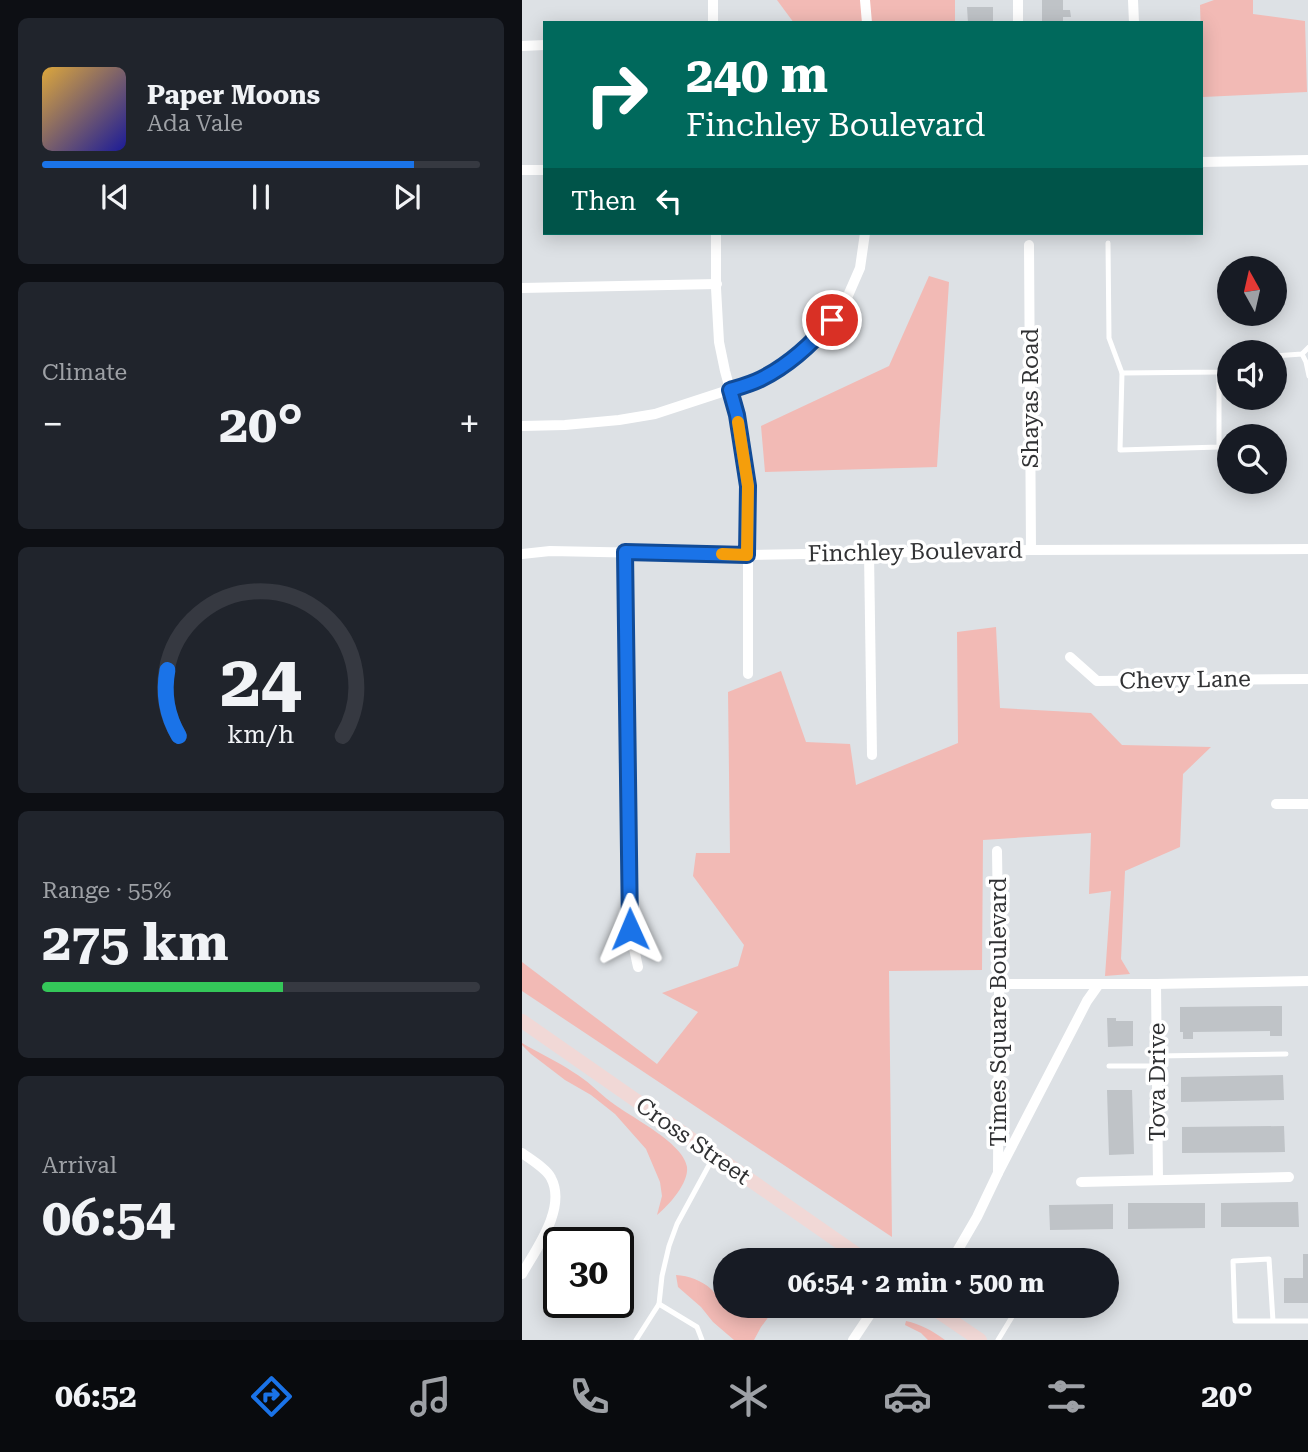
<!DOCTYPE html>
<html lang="en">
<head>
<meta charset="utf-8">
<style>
	:root { --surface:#171b24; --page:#20242c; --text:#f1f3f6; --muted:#9ea1a6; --line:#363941; --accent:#1a73e8 }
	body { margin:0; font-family:"Roboto Serif",serif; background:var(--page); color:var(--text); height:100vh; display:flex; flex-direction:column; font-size:26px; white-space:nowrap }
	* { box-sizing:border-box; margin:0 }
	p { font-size:23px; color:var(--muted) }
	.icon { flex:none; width:38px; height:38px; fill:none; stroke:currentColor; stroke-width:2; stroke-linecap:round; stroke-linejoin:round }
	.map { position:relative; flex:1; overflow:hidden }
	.drawer { display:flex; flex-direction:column; gap:18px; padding:18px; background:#0d0f14; width:522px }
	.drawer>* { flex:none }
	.guide { position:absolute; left:21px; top:21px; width:660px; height:214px; border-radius:0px; box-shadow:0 4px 18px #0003; background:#00695c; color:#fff; overflow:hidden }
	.needle { width:46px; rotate:352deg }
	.controls { position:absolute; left:695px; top:256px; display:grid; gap:14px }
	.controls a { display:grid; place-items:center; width:70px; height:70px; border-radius:50%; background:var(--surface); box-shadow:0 4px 18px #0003; font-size:35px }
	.speed { position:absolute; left:21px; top:1227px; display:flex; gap:14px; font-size:35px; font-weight:700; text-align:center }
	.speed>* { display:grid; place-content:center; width:91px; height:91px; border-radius:50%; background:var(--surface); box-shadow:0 4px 18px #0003; line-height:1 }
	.speed .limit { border:4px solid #111; border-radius:10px; background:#fff; color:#111 }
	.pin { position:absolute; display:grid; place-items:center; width:60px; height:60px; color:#fff; margin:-30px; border:4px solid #fff; border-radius:50%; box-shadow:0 2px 7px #0007 }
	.me { position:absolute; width:77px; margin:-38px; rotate:359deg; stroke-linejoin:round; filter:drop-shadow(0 0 5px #0008) }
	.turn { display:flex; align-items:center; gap:24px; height:147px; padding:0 28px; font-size:32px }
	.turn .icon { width:91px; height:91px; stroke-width:2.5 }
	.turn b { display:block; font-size:49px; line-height:60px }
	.then { display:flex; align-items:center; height:66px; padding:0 28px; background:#0003; gap:14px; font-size:26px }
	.big { font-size:52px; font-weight:700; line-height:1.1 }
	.drawer .widget { flex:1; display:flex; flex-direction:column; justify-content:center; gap:10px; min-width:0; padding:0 24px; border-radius:10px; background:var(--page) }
	.drawer .dial { align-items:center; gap:0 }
	.dial svg { height:182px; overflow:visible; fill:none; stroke:var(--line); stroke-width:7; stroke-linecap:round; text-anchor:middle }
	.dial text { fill:var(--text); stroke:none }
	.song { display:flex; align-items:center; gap:21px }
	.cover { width:84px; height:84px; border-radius:10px; background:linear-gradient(135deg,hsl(40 70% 55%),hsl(240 70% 35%)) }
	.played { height:7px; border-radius:4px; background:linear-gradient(90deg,var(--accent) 85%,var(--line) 85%) }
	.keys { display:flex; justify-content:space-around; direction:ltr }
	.heat { display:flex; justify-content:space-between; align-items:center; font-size:38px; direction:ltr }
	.charge { height:10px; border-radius:5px; background:linear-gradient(90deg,#34c759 55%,var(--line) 0) }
	.trip { position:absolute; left:191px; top:1248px; width:406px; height:70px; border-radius:35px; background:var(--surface); box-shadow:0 4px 18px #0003; font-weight:700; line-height:70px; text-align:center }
	.dock { display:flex; height:112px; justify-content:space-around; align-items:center; background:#090b0e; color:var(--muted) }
	.dock .icon { width:49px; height:49px }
	.dock .on { color:var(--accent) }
	.dock b { font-size:32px; color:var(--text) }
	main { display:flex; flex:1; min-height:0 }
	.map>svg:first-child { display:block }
	.green { fill:#f2bab5 }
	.building { fill:#bfc3c7 }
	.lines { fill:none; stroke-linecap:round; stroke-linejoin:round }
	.service { stroke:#fff; stroke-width:5 }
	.minor { stroke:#fff; stroke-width:10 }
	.secondary { stroke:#f1d8d6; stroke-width:14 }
	.route-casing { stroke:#114b97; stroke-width:18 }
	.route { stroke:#1a73e8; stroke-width:12 }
	.slow { stroke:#f59e0b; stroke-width:12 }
	.labels { text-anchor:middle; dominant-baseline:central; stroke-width:7; stroke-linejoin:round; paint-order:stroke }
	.street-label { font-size:23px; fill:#313234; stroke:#fff }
</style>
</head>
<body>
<main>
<section class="drawer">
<div class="widget">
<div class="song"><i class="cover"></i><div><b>Paper Moons</b><p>Ada Vale</p></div></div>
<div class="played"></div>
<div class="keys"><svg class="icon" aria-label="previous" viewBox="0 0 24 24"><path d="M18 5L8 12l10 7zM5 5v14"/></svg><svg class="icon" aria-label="pause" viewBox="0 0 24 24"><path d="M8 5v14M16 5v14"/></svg><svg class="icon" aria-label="next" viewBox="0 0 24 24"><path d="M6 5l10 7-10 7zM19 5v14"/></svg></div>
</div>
<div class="widget"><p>Climate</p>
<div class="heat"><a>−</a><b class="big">20°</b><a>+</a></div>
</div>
<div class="widget dial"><svg viewBox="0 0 100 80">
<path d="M14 69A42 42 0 1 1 86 69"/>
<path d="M14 69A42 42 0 0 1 9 40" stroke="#1a73e8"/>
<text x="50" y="56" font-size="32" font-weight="700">24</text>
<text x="50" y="72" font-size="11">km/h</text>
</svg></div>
<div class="widget"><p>Range · 55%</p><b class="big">275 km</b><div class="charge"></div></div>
<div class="widget"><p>Arrival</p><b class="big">06:54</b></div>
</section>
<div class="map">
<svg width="787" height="1340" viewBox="0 0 787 1340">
	<rect width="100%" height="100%" fill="#dde1e5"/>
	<!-- green -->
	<g class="green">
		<polygon points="255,0 433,0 433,23 272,23"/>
		<polygon points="692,0 731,0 731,14 783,21 785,92 681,97 678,5"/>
		<polygon points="407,276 427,282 415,467 243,472 239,426 367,366"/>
		<polygon points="474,627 478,708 569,713 600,745 689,747 661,774 658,847 603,871 599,959 608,974 583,976 589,891 567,894 569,833 461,840 460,970 367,971 370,1237 0,991 0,962 135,1064 176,1012 140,993 216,966 222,945 171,876 174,853 208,853 206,692 259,671 284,742 328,744 334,785 436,743 435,632"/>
		<path d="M0,1043C17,1053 35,1061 51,1072C65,1080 76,1092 89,1102C107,1116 162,1143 165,1167C167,1183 147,1205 135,1215L140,1196L138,1182L124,1149L93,1114L69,1095L43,1080L9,1054L0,1045Z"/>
		<path d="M154,1275C167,1276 179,1280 189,1289C194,1294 196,1298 203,1301V1306H214L221,1314C232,1307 240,1302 253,1308L239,1327L232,1340H212L191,1322L179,1307L156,1287Z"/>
		<path d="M384,1321C398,1324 411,1331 423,1340H406L399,1333L383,1325Z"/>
	</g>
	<!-- building -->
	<g class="building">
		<polygon points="520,0 541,0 541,10 548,10 549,17 541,17 541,23 520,23"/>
		<polygon points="445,7 471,7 471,23 446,23"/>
		<polygon points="760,1006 760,1036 748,1036 748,1031 671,1032 671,1039 661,1039 661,1032 658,1032 658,1007"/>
		<polygon points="585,1018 594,1018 594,1021 611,1021 611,1046 586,1047"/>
		<polygon points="761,1075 762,1100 659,1102 659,1077"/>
		<polygon points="585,1090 610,1090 612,1154 587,1155"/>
		<polygon points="762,1126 763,1152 660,1153 660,1127"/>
		<polygon points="776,1202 777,1227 699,1227 699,1203"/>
		<polygon points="606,1203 683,1203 683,1228 606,1229"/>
		<polygon points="591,1204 591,1229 528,1230 527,1205"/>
		<polygon points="781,1254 787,1254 787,1303 762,1303 762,1278 781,1278"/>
	</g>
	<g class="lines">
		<!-- service -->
		<g class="service">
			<polyline points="586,243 587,338 600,373 598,450 697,447 697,372"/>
			<polyline points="780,354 784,362 787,376"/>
			<polyline points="752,356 780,354 787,347"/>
			<polyline points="600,373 697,372 707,364"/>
			<polyline points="634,1056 764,1054"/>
			<polyline points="587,1066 634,1066"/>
			<polyline points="137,1304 175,1327 180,1340"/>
			<polyline points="493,1312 523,1309 530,1306"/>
			<polyline points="751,1321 747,1259 711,1261 713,1321 787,1321"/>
			<polyline points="114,1340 137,1304 140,1276 147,1246 155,1224 192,1156"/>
			<polyline points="476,1340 493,1312 491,1306"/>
		</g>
		<!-- minor -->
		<g class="minor">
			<polyline points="191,0 191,23"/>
			<polyline points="343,0 345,23"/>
			<polyline points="611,0 612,23"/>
			<polyline points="496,23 496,0"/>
			<polyline points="0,46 23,45"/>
			<polyline points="679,162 787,160"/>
			<polyline points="0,170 23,170"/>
			<polyline points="194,233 194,288 197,342 203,371 215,415 226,486 226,674"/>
			<polyline points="507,245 509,550"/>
			<polyline points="0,288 195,284"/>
			<polyline points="0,426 43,425 97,420 133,414 237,380 266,363 299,333 321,307 338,268 343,233"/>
			<polyline points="103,552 108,930 116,967"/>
			<polyline points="347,553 350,755"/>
			<polyline points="0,554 28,551 225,555 509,550 787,549"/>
			<polyline points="548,657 575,681 787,679"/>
			<polyline points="754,804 787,804"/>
			<polyline points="475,851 477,984 476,1173"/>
			<polyline points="477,984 634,984 787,981"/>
			<polyline points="634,984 636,1179"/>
			<path d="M0,1153C8,1159 25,1169 29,1178C45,1208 14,1249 0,1274"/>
			<polyline points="559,1182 767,1177"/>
			<polyline points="430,1260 455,1217 476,1173 565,1001 577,984"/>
			<polyline points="349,1313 358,1309 362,1306"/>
			<polyline points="331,1340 349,1313 350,1306"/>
		</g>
		<!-- secondary -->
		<g class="secondary">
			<polyline points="0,1021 343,1260"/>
			<polyline points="408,1306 458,1340"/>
		</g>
	</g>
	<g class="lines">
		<!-- route casing -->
		<g class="route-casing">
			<path id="route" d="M108,929L103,552L225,555L226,486L215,415L208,390C218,387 229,384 239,379C267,365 290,344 310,320"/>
		</g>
		<!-- route -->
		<use href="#route" class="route"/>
		<!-- slow -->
		<polyline class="slow" points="200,554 225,555 226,486 216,422"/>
	</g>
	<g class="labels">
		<!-- street labels -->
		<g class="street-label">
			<text transform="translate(508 398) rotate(-90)">Shayas Road</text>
			<text transform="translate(393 552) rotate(-1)">Finchley Boulevard</text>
			<text transform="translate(663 680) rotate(-1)">Chevy Lane</text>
			<text transform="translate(476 1012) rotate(-90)">Times Square Boulevard</text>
			<text transform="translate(635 1082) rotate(-90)">Tova Drive</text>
			<text transform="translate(171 1141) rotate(35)">Cross Street</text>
		</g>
	</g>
</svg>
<div class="controls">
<a><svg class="needle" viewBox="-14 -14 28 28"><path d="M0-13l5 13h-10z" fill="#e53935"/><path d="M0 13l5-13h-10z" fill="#9ea1a6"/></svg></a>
<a><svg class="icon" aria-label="sound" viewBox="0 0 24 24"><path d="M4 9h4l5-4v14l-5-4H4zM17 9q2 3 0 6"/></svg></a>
<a><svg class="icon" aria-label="search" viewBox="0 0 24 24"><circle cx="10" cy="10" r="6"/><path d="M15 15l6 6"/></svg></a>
</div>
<div class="speed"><div class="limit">30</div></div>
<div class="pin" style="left:310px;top:320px;background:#d93025"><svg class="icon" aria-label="arrive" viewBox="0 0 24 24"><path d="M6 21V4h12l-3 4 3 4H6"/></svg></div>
<svg class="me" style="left:108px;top:929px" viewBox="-20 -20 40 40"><path d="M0-17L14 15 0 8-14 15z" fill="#1a73e8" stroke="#fff" stroke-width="4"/></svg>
<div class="trip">06:54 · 2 min · 500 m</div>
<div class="guide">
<div class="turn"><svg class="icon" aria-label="right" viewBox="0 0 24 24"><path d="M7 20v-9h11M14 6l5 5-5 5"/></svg><div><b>240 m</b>Finchley Boulevard</div></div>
<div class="then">Then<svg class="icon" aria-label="left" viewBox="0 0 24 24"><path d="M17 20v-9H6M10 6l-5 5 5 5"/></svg></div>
</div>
</div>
</main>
<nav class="dock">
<b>06:52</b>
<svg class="icon on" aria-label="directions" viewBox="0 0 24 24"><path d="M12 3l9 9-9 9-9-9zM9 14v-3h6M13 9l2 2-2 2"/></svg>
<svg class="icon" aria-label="music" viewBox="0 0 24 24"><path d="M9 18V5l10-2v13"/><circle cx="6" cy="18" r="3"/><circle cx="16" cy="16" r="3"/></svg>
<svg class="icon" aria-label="phone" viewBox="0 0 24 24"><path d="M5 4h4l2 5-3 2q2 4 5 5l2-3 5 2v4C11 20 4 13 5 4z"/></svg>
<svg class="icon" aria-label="climate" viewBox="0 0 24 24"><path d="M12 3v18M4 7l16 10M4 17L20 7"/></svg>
<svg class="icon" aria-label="car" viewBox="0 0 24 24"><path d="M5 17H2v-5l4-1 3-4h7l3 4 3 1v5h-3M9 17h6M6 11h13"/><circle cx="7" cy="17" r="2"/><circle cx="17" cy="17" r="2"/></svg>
<svg class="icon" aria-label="filters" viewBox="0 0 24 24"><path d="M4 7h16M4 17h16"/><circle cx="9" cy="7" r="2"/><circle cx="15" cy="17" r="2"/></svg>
<b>20°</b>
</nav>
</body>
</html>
